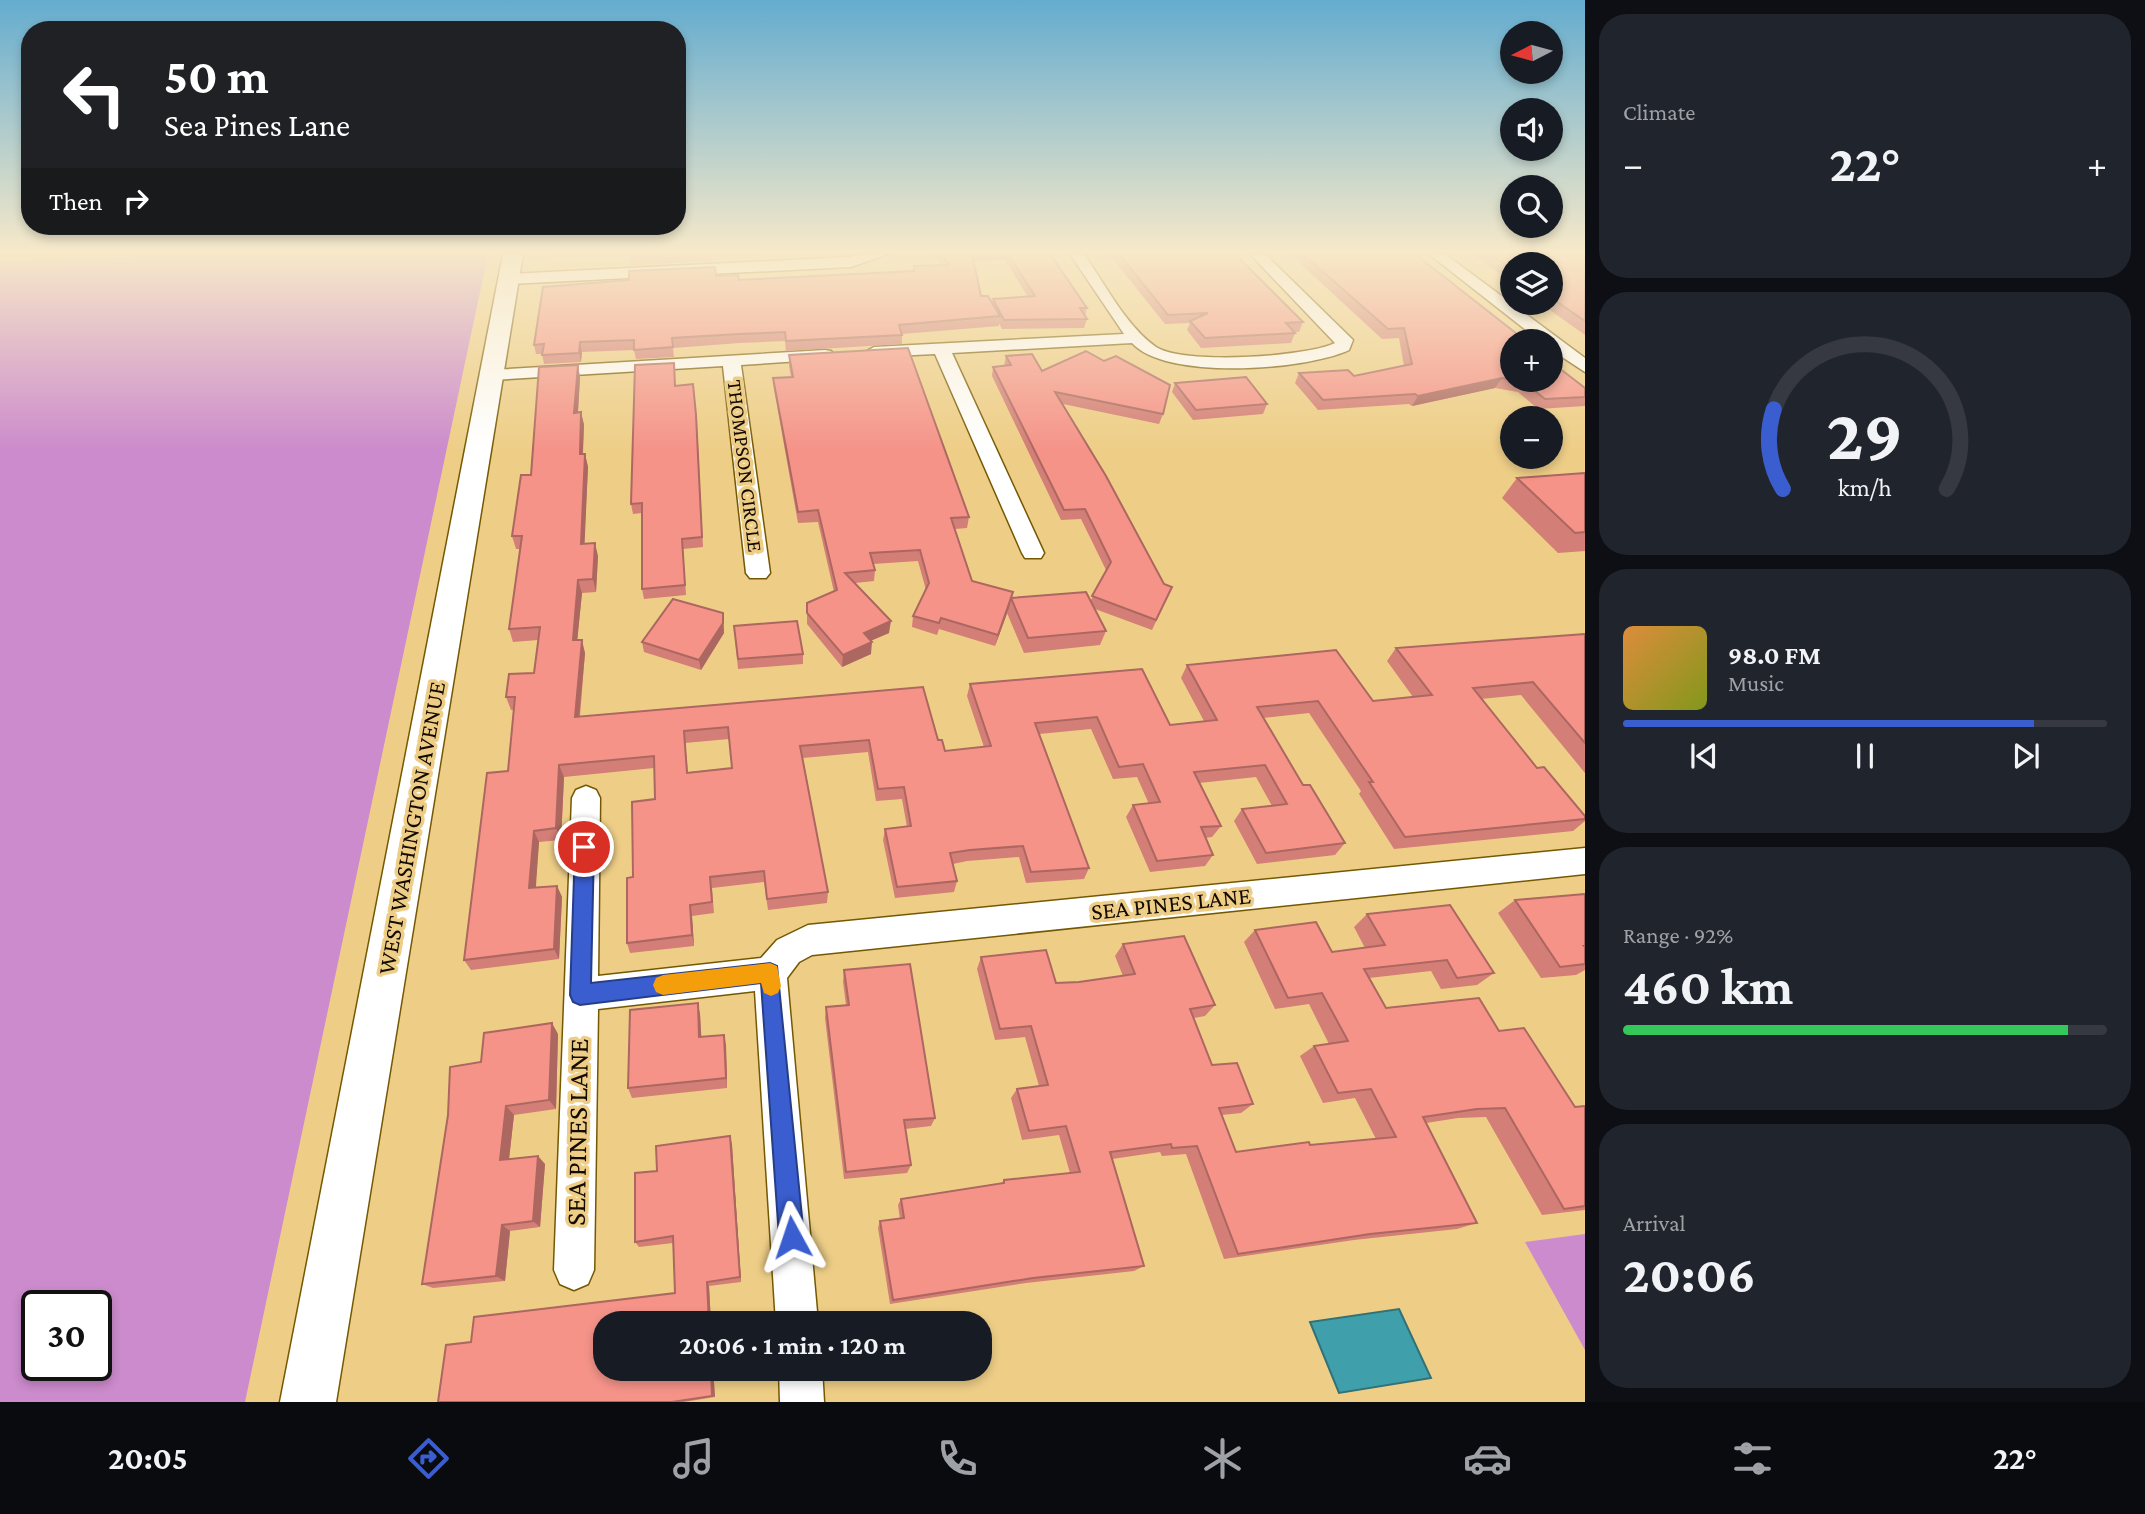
<!DOCTYPE html>
<html lang="en">
<head>
<meta charset="utf-8">
<style>
	:root { --surface:#171b24; --page:#20242c; --text:#f1f3f6; --muted:#9ea1a6; --line:#363941; --accent:#3a5ecf }
	body { margin:0; font-family:"Crimson Pro",serif; background:var(--page); color:var(--text); height:100vh; display:flex; flex-direction:column; font-size:26px; white-space:nowrap }
	* { box-sizing:border-box; margin:0 }
	p { font-size:23px; color:var(--muted) }
	.icon { flex:none; width:38px; height:38px; fill:none; stroke:currentColor; stroke-width:2; stroke-linecap:round; stroke-linejoin:round }
	.map { position:relative; flex:1; overflow:hidden }
	.panel { display:flex; flex-direction:column; gap:14px; padding:14px; background:#0d0f14; width:560px }
	.panel>* { flex:none }
	.hud { position:absolute; left:21px; top:21px; width:665px; height:214px; border-radius:28px; box-shadow:0 4px 10px #0003; background:#202124; color:#fff; overflow:hidden }
	.needle { width:46px; rotate:264deg }
	.controls { position:absolute; left:1500px; top:21px; display:grid; gap:14px }
	.controls a { display:grid; place-items:center; width:63px; height:63px; border-radius:50%; background:var(--surface); box-shadow:0 4px 10px #0003; font-size:35px }
	.speed { position:absolute; left:21px; top:1290px; display:flex; gap:14px; font-size:35px; font-weight:700; text-align:center }
	.speed>* { display:grid; place-content:center; width:91px; height:91px; border-radius:50%; background:var(--surface); box-shadow:0 4px 10px #0003; line-height:1 }
	.speed .limit { border:4px solid #111; border-radius:10px; background:#fff; color:#111 }
	.pin { position:absolute; display:grid; place-items:center; width:60px; height:60px; color:#fff; margin:-30px; border:4px solid #fff; border-radius:50%; box-shadow:0 2px 7px #0007 }
	.me { position:absolute; width:77px; margin:-38px; rotate:355deg; stroke-linejoin:round; filter:drop-shadow(0 0 5px #0008) }
	.turn { display:flex; align-items:center; gap:24px; height:147px; padding:0 28px; font-size:32px }
	.turn .icon { width:91px; height:91px; stroke-width:2.5 }
	.turn b { display:block; font-size:49px; line-height:60px }
	.then { display:flex; align-items:center; height:66px; padding:0 28px; background:#0003; gap:14px; font-size:26px }
	.big { font-size:52px; font-weight:700; line-height:1.1 }
	.panel .widget { flex:1; display:flex; flex-direction:column; justify-content:center; gap:10px; min-width:0; padding:0 24px; border-radius:28px; background:var(--page) }
	.panel .dial { align-items:center; gap:0 }
	.dial svg { height:182px; overflow:visible; fill:none; stroke:var(--line); stroke-width:7; stroke-linecap:round; text-anchor:middle }
	.dial text { fill:var(--text); stroke:none }
	.song { display:flex; align-items:center; gap:21px }
	.cover { width:84px; height:84px; border-radius:10px; background:linear-gradient(135deg,hsl(30 70% 55%),hsl(70 70% 35%)) }
	.played { height:7px; border-radius:4px; background:linear-gradient(90deg,var(--accent) 85%,var(--line) 85%) }
	.keys { display:flex; justify-content:space-around; direction:ltr }
	.heat { display:flex; justify-content:space-between; align-items:center; font-size:38px; direction:ltr }
	.charge { height:10px; border-radius:5px; background:linear-gradient(90deg,#34c759 92%,var(--line) 0) }
	.trip { position:absolute; left:593px; top:1311px; width:399px; height:70px; border-radius:28px; background:var(--surface); box-shadow:0 4px 10px #0003; font-weight:700; line-height:70px; text-align:center }
	.dock { display:flex; height:112px; justify-content:space-around; align-items:center; background:#090b0e; color:var(--muted) }
	.dock .icon { width:49px; height:49px }
	.dock .selected { color:var(--accent) }
	.dock b { font-size:32px; color:var(--text) }
	main { display:flex; flex:1; min-height:0 }
	.map>svg:first-child { display:block }
	.built { fill:#e9c676 }
	.green { fill:#cc8bcc; fill-rule:evenodd }
	.water { fill:#3f9faa; stroke:#327277; stroke-width:2 }
	.lines { fill:none; stroke-linecap:round; stroke-linejoin:round }
	.minor-casing { stroke:#755802; stroke-width:3 }
	.major-casing { stroke:#755802; stroke-width:3 }
	.minor { fill:#fff; fill-rule:evenodd }
	.major { fill:#fff; fill-rule:evenodd }
	.wall { fill:#d37e76; fill-rule:evenodd }
	.shaded-wall { fill:#ac6760 }
	.building { fill:#f59389; stroke:#ac6760; stroke-width:2; fill-rule:evenodd }
	.route { fill:#3a5ecf; stroke:#263d87; stroke-width:2 }
	.slow { fill:#f59e0b }
	.labels { text-anchor:middle; dominant-baseline:central; stroke-width:7; stroke-linejoin:round; paint-order:stroke }
	.far-street-label { font-size:21px; fill:#130a00; stroke:#eece87 }
	.street-label { font-size:24px; fill:#130a00; stroke:#eece87 }
	.near-street-label { font-size:28px; fill:#130a00; stroke:#eece87 }
</style>
</head>
<body>
<main>
<div class="map">
<svg width="1585" height="1402" viewBox="0 0 1585 1402">
	<rect width="100%" height="100%" fill="#eece87"/>
	<!-- built -->
	<g class="built">
		<polygon points="0,254 179,254 0,262"/>
		<polygon points="553,254 761,254 762,258 551,268"/>
	</g>
	<!-- green -->
	<g class="green">
		<path d="M179,254H488L245,1402H0V262ZM37,1306H96V1365H37Z"/>
		<polygon points="1585,1234 1585,1350 1525,1242"/>
	</g>
	<!-- water -->
	<polygon class="water" points="1399,1309 1431,1378 1339,1393 1310,1322"/>
	<g class="lines">
		<!-- minor casing -->
		<g class="minor-casing">
			<g id="minor">
				<polygon points="864,254 888,254 851,267 509,284 501,279 509,274 850,257"/>
				<path d="M1070,254H1084C1105,284 1126,326 1156,347C1183,365 1306,357 1335,343L1250,254H1265L1353,340L1349,350C1307,370 1166,381 1132,343L952,353L1044,553L1041,558H1025L1022,553L935,354L874,357L865,352L874,347L1124,334Z"/>
				<polygon points="1429,254 1445,254 1585,358 1585,372 1550,349 1550,341 1540,341"/>
				<polygon points="825,350 831,351 834,355 831,359 741,365 770,573 766,578 750,578 746,573 723,366 492,380 483,375 492,370"/>
				<polygon points="586,786 596,790 600,798 598,976 761,958 777,940 808,925 1585,848 1585,874 812,955 799,962 787,978 818,1323 776,1323 755,991 598,1009 594,1270 588,1284 574,1290 560,1284 554,1270 572,798 576,790"/>
				<polygon points="779,1368 822,1368 824,1402 780,1402"/>
			</g>
		</g>
		<!-- major casing -->
		<g class="major-casing">
			<polygon id="major" points="503,254 523,254 336,1402 280,1402"/>
		</g>
		<!-- minor -->
		<use href="#minor" class="minor"/>
		<!-- major -->
		<use href="#major" class="major"/>
	</g>
	<!-- wall -->
	<g class="wall">
		<polygon points="628,254 712,254 713,261 630,265"/>
		<path d="M933,254H1050L1087,308L1085,316L1087,319L1084,328L1002,329L999,323V326L902,334V344L786,351L785,341L739,343L673,348L674,357L636,359L634,350L582,352L581,362L544,364L542,354H536L534,345L716,276L739,280L914,271L941,265ZM1005,260L1028,297L993,299L992,303L981,296L973,262Z"/>
		<polygon points="1109,254 1235,254 1303,322 1299,332 1294,332 1295,333 1291,343 1201,348 1187,330 1190,323 1165,324"/>
		<polygon points="1290,254 1415,254 1585,388 1585,406 1538,409 1518,392 1495,388 1412,406 1409,404 1318,410 1295,383 1299,373 1354,376 1404,366 1399,338 1382,339"/>
		<polygon points="1472,254 1585,254 1585,335 1540,303 1550,303 1550,264 1512,264 1512,283"/>
		<polygon points="789,355 969,517 967,528 955,529 972,581 1012,598 1091,600 1106,570 1081,519 1061,520 992,376 993,367 1004,366 1006,356 1042,371 1163,414 1159,424 1063,404 1164,584 1172,587 1152,630 1095,609 1106,631 1100,645 1024,653 1007,613 1009,608 995,646 939,629 937,635 912,627 913,616 926,590 918,561 873,564 875,570 874,581 855,583 889,633 870,641 871,654 842,667 807,624 807,603 834,592 818,522 798,523 774,389 773,378 791,377 789,366"/>
		<path d="M578,365L580,378L578,413L581,412L584,425L583,454H585L588,467L584,544L598,556L596,592L582,593L577,640L585,653L580,716L938,740L945,751L984,747L967,696L970,684L1170,725L1204,721L1181,678L1187,665L1373,701L1413,697L1387,661L1396,648L1585,634V773L1521,695L1481,699L1537,768L1585,816V821L1573,831L1394,849L1359,794L1361,791L1309,713L1263,718L1303,785L1345,843L1335,855L1257,864L1234,821L1242,809L1272,806L1256,777L1199,783L1221,826L1212,837L1205,838L1213,855L1205,866L1150,872L1126,817L1133,805L1149,804L1137,777L1113,779L1091,729L1039,734L1089,868L1084,879L1026,883L1019,857L967,861L953,864L957,881L954,892L895,898L883,840L885,829L907,827L902,799L876,801L868,752L803,758L828,892L827,903L768,910L764,882L712,888L714,913L692,916L694,946L630,953L627,943L633,877L655,799L654,768L564,777L561,840L539,842L535,888L557,886L562,897L559,959L471,970L464,960L508,771L514,710H511L506,697L534,673L538,640L513,642L509,629L520,549H516L512,536L531,475ZM729,739L732,768L688,772L685,743Z"/>
		<polygon points="1175,383 1267,404 1263,414 1193,420 1172,392"/>
		<polygon points="676,386 697,424 703,547 683,549 686,595 644,599 642,589 642,513 633,514 631,504"/>
		<polygon points="1585,473 1585,551 1558,553 1502,498 1517,478"/>
		<polygon points="723,613 724,633 701,670 644,652 642,642"/>
		<polygon points="734,626 803,654 803,664 738,669"/>
		<polygon points="1585,894 1585,970 1576,975 1541,978 1498,913 1515,900"/>
		<polygon points="1367,914 1494,973 1477,985 1441,989 1431,971 1369,978 1386,1008 1499,1031 1575,1107 1585,1106 1585,1210 1542,1215 1486,1117 1458,1118 1426,1123 1477,1223 1457,1229 1354,1240 1224,1259 1186,1154 1162,1156 1160,1152 1112,1159 1144,1266 1134,1271 1026,1283 890,1304 878,1228 880,1221 900,1219 898,1205 901,1199 1001,1184 1004,1180 1070,1173 1059,1135 1022,1140 1011,1098 1017,1089 1039,1086 1025,1037 995,1040 977,969 981,957 1056,983 1079,982 1123,976 1115,956 1123,944 1215,1005 1205,1016 1194,1018 1212,1065 1253,1104 1241,1113 1222,1115 1236,1152 1376,1139 1355,1098 1323,1103 1300,1056 1314,1046 1329,1044 1309,1004 1275,1009 1244,942 1255,930 1332,952 1365,948 1354,927"/>
		<polygon points="844,970 935,1118 931,1126 905,1129 911,1165 907,1173 844,1179 825,1018 826,1007 846,1005 843,982"/>
		<polygon points="700,1014 701,1037 726,1045 727,1088 632,1098 628,1088"/>
		<polygon points="558,1034 556,1109 514,1115 509,1159 545,1164 540,1227 510,1231 505,1281 433,1288 422,1284 481,1062"/>
		<polygon points="730,1136 732,1145 741,1282 709,1286 711,1323 606,1323 713,1368 715,1397 684,1402 438,1402 471,1342 675,1293 673,1243 639,1247 635,1242 657,1171"/>
	</g>
	<!-- shaded-wall -->
	<g class="shaded-wall">
		<polygon points="580,342 582,352 581,362 579,353"/>
		<polygon points="578,365 580,378 577,426 574,413"/>
		<polygon points="1502,378 1495,388 1412,406 1418,396"/>
		<polygon points="581,412 584,425 582,467 580,454"/>
		<polygon points="585,454 588,467 584,557 581,544"/>
		<polygon points="595,543 598,556 596,592 593,579"/>
		<polygon points="578,580 582,593 576,653 573,640"/>
		<polygon points="1013,592 1009,608 995,646 998,635"/>
		<polygon points="723,613 724,633 701,670 699,660"/>
		<polygon points="891,621 889,633 863,644 864,633"/>
		<polygon points="582,640 585,653 578,729 575,717"/>
		<polygon points="872,642 871,654 842,667 843,655"/>
		<polygon points="559,765 564,777 561,840 556,828"/>
		<polygon points="534,831 539,842 535,900 529,888"/>
		<polygon points="557,886 562,897 559,959 554,949"/>
		<polygon points="690,905 692,916 694,946 692,935"/>
		<polygon points="698,1003 700,1014 702,1048 699,1037"/>
		<polygon points="552,1023 558,1034 556,1109 549,1100"/>
		<polygon points="724,1035 726,1045 727,1088 726,1078"/>
		<polygon points="506,1106 514,1115 508,1168 500,1160"/>
		<polygon points="730,1136 732,1145 741,1282 740,1277"/>
		<polygon points="538,1156 545,1164 540,1227 533,1221"/>
		<polygon points="502,1225 510,1231 505,1281 496,1276"/>
		<polygon points="707,1282 709,1286 711,1323 709,1323"/>
		<polygon points="711,1368 713,1368 715,1397 712,1396"/>
	</g>
	<!-- building -->
	<g class="building">
		<polygon points="941,254 972,254 981,296 988,296 1000,316 899,325 902,335 786,341 785,332 739,334 672,338 673,347 634,350 634,340 580,342 579,353 542,355 544,344 534,345 543,287 629,280 629,271 715,267 716,276 738,275 739,280 914,271 914,266 949,265"/>
		<polygon points="1008,254 1050,254 1087,308 1080,308 1087,319 1004,320 993,299 1035,296"/>
		<polygon points="1119,254 1235,254 1303,322 1286,323 1295,333 1205,338 1190,321 1208,313 1168,315"/>
		<polygon points="1303,254 1415,254 1526,341 1512,341 1512,380 1550,380 1550,361 1585,388 1585,397 1545,399 1525,383 1502,378 1418,396 1415,394 1323,400 1299,373 1348,370 1354,376 1412,364 1404,328 1388,329"/>
		<polygon points="1490,254 1585,254 1585,321 1550,297 1550,264 1512,264 1512,270"/>
		<polygon points="908,348 969,517 951,518 972,581 1013,592 998,635 941,618 939,623 913,616 929,583 920,550 870,553 875,570 845,573 891,621 864,633 872,642 843,655 807,613 807,603 837,590 818,510 798,512 773,378 793,377 789,355"/>
		<polygon points="1086,351 1104,361 1116,356 1170,385 1163,414 1055,392 1106,476 1164,584 1172,587 1156,620 1092,596 1111,562 1085,509 1064,510 993,367 1011,365 1006,356 1032,354 1042,371"/>
		<polygon points="674,363 675,386 693,384 696,415 702,537 682,539 685,585 642,589 642,503 631,504 635,365"/>
		<path d="M578,365L574,413L581,412L580,454H585L581,544L595,543L593,579L578,580L573,640H582L575,717L923,687L938,740H942L945,751L991,746L970,684L1142,669L1170,725L1217,720L1187,665L1336,650L1373,701L1432,695L1396,648L1585,634V743L1533,682L1473,688L1537,768L1544,767L1585,816V819L1405,837L1369,782H1373L1318,701L1257,707L1303,785H1310L1345,843L1266,853L1242,809L1287,804L1265,765L1194,772L1221,826L1201,827L1213,855L1157,861L1133,805L1160,802L1143,764L1119,767L1097,717L1035,723L1089,868L1031,872L1023,846L970,850L950,853L957,881L897,887L885,829L911,826L904,787L878,789L869,740L800,746L828,892L767,899L764,871L710,877L712,902L690,905L692,935L627,943V878L633,877L632,802L655,799L654,756L559,765L556,828L534,831L529,888L557,886L554,949L464,960L487,773L508,771L515,697H506L509,674L534,673L540,627L509,629L522,536H512L521,475H531L539,367ZM728,727L732,768L687,773L684,731Z"/>
		<polygon points="1246,377 1267,404 1196,410 1175,383"/>
		<polygon points="1585,473 1585,532 1575,533 1517,478"/>
		<polygon points="1086,592 1106,631 1028,638 1011,598"/>
		<polygon points="673,599 723,613 723,623 699,660 642,642"/>
		<polygon points="797,621 803,654 738,659 734,626"/>
		<polygon points="1585,894 1585,946 1584,946 1585,947 1585,964 1560,967 1515,900"/>
		<polygon points="1450,905 1494,973 1457,978 1447,960 1364,969 1386,1008 1479,998 1499,1031 1524,1028 1575,1107 1585,1106 1585,1206 1564,1209 1505,1108 1477,1109 1423,1117 1477,1223 1370,1234 1238,1254 1197,1146 1172,1148 1171,1144 1110,1152 1144,1266 1033,1278 893,1300 880,1221 904,1218 901,1199 1004,1183 1004,1180 1080,1172 1066,1126 1029,1131 1017,1089 1048,1085 1031,1026 1000,1029 981,957 1046,950 1056,983 1079,982 1135,974 1123,944 1184,936 1215,1005 1190,1009 1212,1065 1237,1063 1253,1104 1219,1108 1236,1152 1309,1142 1310,1145 1396,1137 1371,1089 1338,1093 1314,1046 1348,1041 1322,993 1288,998 1255,930 1316,922 1332,952 1385,945 1367,914"/>
		<polygon points="910,964 935,1118 904,1120 911,1165 846,1172 826,1007 849,1005 844,970"/>
		<polygon points="698,1003 699,1037 724,1035 726,1078 628,1088 630,1010"/>
		<polygon points="552,1023 549,1100 506,1106 500,1160 538,1156 533,1221 502,1225 496,1276 422,1284 448,1115 450,1067 481,1062 484,1033"/>
		<polygon points="730,1136 740,1277 707,1282 709,1323 606,1323 606,1368 711,1368 712,1396 672,1402 438,1402 446,1345 471,1342 474,1317 675,1293 673,1236 635,1242 635,1173 657,1171 656,1146"/>
	</g>
	<!-- sky -->
	<linearGradient id="sky" x2="0" y2="1"><stop stop-color="#64accf"/><stop offset="0.56" stop-color="#f7e9c9"/><stop offset="1" stop-color="#f7e9c9" stop-opacity="0"/></linearGradient>
	<rect width="1585" height="450" fill="url(#sky)"/>
	<!-- route -->
	<polygon class="route" points="584,839 591,842 594,847 591,983 770,963 777,966 804,1237 800,1245 792,1249 783,1245 779,1237 761,983 580,1005 573,1002 570,995 575,847 578,842"/>
	<!-- slow -->
	<polygon class="slow" points="770,963 777,966 781,986 778,993 771,996 764,993 761,983 663,995 656,992 653,985 656,978 663,975"/>
	<g class="labels">
		<!-- far-street labels -->
		<g class="far-street-label">
			<text transform="translate(745 466) rotate(83)">THOMPSON CIRCLE</text>
		</g>
		<!-- street labels -->
		<g class="street-label">
			<text transform="translate(411 828) rotate(-80)">WEST WASHINGTON AVENUE</text>
			<text transform="translate(1171 903) rotate(-6)">SEA PINES LANE</text>
		</g>
		<!-- near-street labels -->
		<g class="near-street-label">
			<text transform="translate(577 1132) rotate(-89)">SEA PINES LANE</text>
		</g>
	</g>
</svg>
<div class="controls">
<a><svg class="needle" viewBox="-14 -14 28 28"><path d="M0-13l5 13h-10z" fill="#e53935"/><path d="M0 13l5-13h-10z" fill="#9ea1a6"/></svg></a>
<a><svg class="icon" aria-label="sound" viewBox="0 0 24 24"><path d="M4 9h4l5-4v14l-5-4H4zM17 9q2 3 0 6"/></svg></a>
<a><svg class="icon" aria-label="search" viewBox="0 0 24 24"><circle cx="10" cy="10" r="6"/><path d="M15 15l6 6"/></svg></a>
<a><svg class="icon" aria-label="layers" viewBox="0 0 24 24"><path d="M12 4l9 5-9 5-9-5zM3 14l9 5 9-5"/></svg></a>
<a>+</a>
<a>−</a>
</div>
<div class="speed"><div class="limit">30</div></div>
<div class="pin" style="left:584px;top:847px;background:#d93025"><svg class="icon" aria-label="arrive" viewBox="0 0 24 24"><path d="M6 21V4h12l-3 4 3 4H6"/></svg></div>
<svg class="me" style="left:792px;top:1237px" viewBox="-20 -20 40 40"><path d="M0-17L14 15 0 8-14 15z" fill="#3a5ecf" stroke="#fff" stroke-width="4"/></svg>
<div class="trip">20:06 · 1 min · 120 m</div>
<div class="hud">
<div class="turn"><svg class="icon" aria-label="left" viewBox="0 0 24 24"><path d="M17 20v-9H6M10 6l-5 5 5 5"/></svg><div><b>50 m</b>Sea Pines Lane</div></div>
<div class="then">Then<svg class="icon" aria-label="right" viewBox="0 0 24 24"><path d="M7 20v-9h11M14 6l5 5-5 5"/></svg></div>
</div>
</div>
<section class="panel">
<div class="widget"><p>Climate</p>
<div class="heat"><a>−</a><b class="big">22°</b><a>+</a></div>
</div>
<div class="widget dial"><svg viewBox="0 0 100 80">
<path d="M14 69A42 42 0 1 1 86 69"/>
<path d="M14 69A42 42 0 0 1 10 34" stroke="#3a5ecf"/>
<text x="50" y="56" font-size="32" font-weight="700">29</text>
<text x="50" y="72" font-size="11">km/h</text>
</svg></div>
<div class="widget">
<div class="song"><i class="cover"></i><div><b>98.0 FM</b><p>Music</p></div></div>
<div class="played"></div>
<div class="keys"><svg class="icon" aria-label="previous" viewBox="0 0 24 24"><path d="M18 5L8 12l10 7zM5 5v14"/></svg><svg class="icon" aria-label="pause" viewBox="0 0 24 24"><path d="M8 5v14M16 5v14"/></svg><svg class="icon" aria-label="next" viewBox="0 0 24 24"><path d="M6 5l10 7-10 7zM19 5v14"/></svg></div>
</div>
<div class="widget"><p>Range · 92%</p><b class="big">460 km</b><div class="charge"></div></div>
<div class="widget"><p>Arrival</p><b class="big">20:06</b></div>
</section>
</main>
<nav class="dock">
<b>20:05</b>
<svg class="icon selected" aria-label="directions" viewBox="0 0 24 24"><path d="M12 3l9 9-9 9-9-9zM9 14v-3h6M13 9l2 2-2 2"/></svg>
<svg class="icon" aria-label="music" viewBox="0 0 24 24"><path d="M9 18V5l10-2v13"/><circle cx="6" cy="18" r="3"/><circle cx="16" cy="16" r="3"/></svg>
<svg class="icon" aria-label="phone" viewBox="0 0 24 24"><path d="M5 4h4l2 5-3 2q2 4 5 5l2-3 5 2v4C11 20 4 13 5 4z"/></svg>
<svg class="icon" aria-label="climate" viewBox="0 0 24 24"><path d="M12 3v18M4 7l16 10M4 17L20 7"/></svg>
<svg class="icon" aria-label="car" viewBox="0 0 24 24"><path d="M5 17H2v-5l4-1 3-4h7l3 4 3 1v5h-3M9 17h6M6 11h13"/><circle cx="7" cy="17" r="2"/><circle cx="17" cy="17" r="2"/></svg>
<svg class="icon" aria-label="filters" viewBox="0 0 24 24"><path d="M4 7h16M4 17h16"/><circle cx="9" cy="7" r="2"/><circle cx="15" cy="17" r="2"/></svg>
<b>22°</b>
</nav>
</body>
</html>
